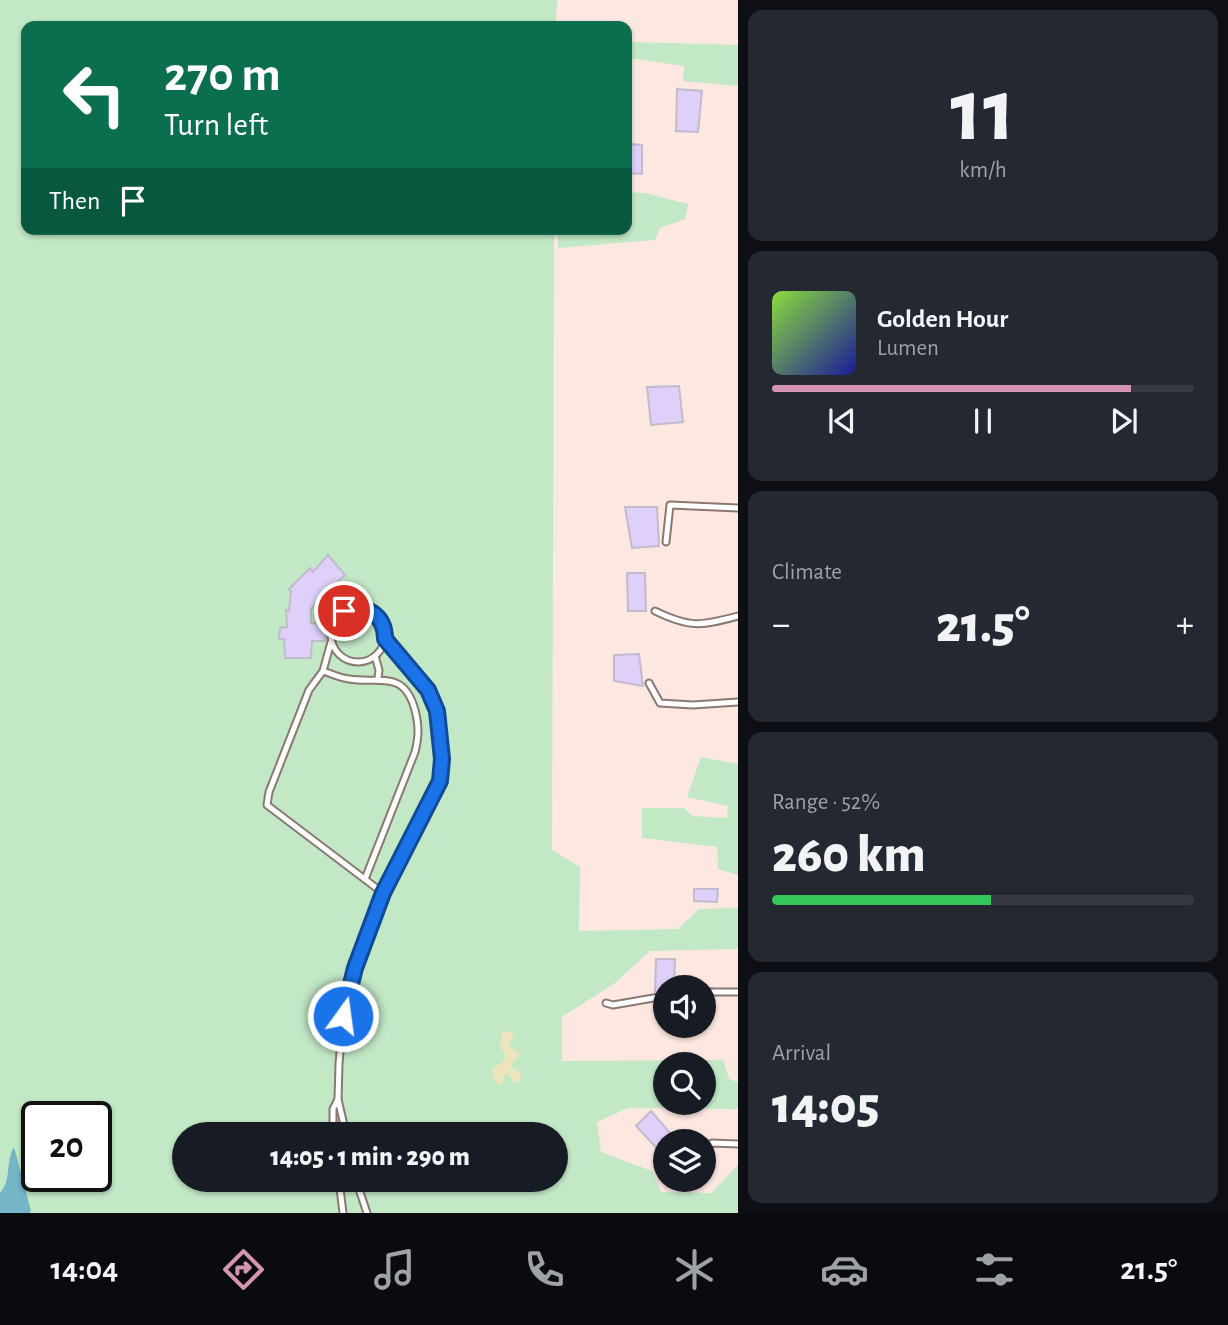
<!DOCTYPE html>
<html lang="en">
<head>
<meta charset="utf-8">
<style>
	:root { --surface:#171b24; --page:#242831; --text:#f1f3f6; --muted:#9ea1a6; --line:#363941; --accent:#d294b0 }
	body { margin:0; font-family:"Alegreya Sans",sans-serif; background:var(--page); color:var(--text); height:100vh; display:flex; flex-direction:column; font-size:26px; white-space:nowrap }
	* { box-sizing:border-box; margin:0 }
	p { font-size:23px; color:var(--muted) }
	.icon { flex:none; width:38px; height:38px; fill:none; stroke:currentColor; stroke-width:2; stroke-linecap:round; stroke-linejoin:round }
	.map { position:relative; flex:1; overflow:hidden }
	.details { display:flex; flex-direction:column; gap:10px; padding:10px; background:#0d0f14; width:490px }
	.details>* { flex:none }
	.hud { position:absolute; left:21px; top:21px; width:611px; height:214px; border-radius:14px; box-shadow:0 2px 5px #0004; background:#0b6e4f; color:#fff; overflow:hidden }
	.controls { position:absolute; left:653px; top:975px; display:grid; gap:14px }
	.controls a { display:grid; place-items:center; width:63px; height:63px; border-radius:50%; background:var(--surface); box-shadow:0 2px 5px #0004; font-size:35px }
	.speed { position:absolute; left:21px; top:1101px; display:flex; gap:14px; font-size:35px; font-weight:700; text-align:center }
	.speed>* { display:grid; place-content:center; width:91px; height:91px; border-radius:50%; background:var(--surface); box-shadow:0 2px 5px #0004; line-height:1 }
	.speed .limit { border:4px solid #111; border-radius:10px; background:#fff; color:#111 }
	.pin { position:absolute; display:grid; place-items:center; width:60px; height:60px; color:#fff; margin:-30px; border:4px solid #fff; border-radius:50%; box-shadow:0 2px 7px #0007 }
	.me { position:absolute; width:77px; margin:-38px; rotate:14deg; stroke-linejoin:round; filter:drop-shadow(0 0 5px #0008) }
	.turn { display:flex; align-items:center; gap:24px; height:147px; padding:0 28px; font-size:32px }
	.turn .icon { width:91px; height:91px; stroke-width:2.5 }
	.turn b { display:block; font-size:49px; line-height:60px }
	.then { display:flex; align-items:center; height:66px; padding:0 28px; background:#0003; gap:14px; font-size:26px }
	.big { font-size:52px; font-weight:800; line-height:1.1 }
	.details .tile { flex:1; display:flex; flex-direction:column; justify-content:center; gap:10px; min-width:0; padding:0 24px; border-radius:14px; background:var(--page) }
	.details .dial { align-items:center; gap:0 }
	.dial b { font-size:91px; line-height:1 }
	.song { display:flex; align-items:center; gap:21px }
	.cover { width:84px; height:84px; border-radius:10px; background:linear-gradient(135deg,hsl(90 70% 55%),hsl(240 70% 35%)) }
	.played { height:7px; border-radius:4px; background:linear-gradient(90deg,var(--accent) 85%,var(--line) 85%) }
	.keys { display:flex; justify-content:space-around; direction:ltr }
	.heat { display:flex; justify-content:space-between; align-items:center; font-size:38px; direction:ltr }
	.charge { height:10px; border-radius:5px; background:linear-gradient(90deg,#34c759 52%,var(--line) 0) }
	.trip { position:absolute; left:172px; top:1122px; width:396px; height:70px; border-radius:35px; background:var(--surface); box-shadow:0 2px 5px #0004; font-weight:800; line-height:70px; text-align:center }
	.menu { display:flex; height:112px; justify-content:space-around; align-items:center; background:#090b0e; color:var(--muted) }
	.menu .icon { width:49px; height:49px }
	.menu .on { color:var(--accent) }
	.menu b { font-size:32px; color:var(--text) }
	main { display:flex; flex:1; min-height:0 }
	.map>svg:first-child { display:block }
	.green { fill:#c2e8c5; fill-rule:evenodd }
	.sand { fill:#ede4be }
	.water { fill:#74b5c8 }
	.building { fill:#ded0f9; stroke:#c1bbcc; stroke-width:2 }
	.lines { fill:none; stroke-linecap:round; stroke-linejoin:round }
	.lane-casing { stroke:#8a7871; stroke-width:9 }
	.lane { stroke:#fff; stroke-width:5 }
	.route-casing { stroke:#114b97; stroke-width:18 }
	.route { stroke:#1a73e8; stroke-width:12 }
</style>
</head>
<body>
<main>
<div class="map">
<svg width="738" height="1213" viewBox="0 0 738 1213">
	<rect width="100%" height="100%" fill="#fce8e0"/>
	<!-- green -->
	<g class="green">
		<path d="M0,0H557L556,26H26V229H554L552,850L580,867L579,931L678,929L699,909L738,908V949L650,951L615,983L562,1017V1061L723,1060L729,1079L738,1082V1109L628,1108L597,1122L601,1152L652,1171L661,1192L711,1193L738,1165V1213H0ZM665,1064H704V1102H665ZM37,1116H96V1176H37ZM184,1134H555V1180H184Z"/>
		<polygon points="629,42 738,45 738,86 683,81 684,66 629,58"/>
		<polygon points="627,192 645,193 688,204 685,219 660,228 655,240 558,248 557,229 626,229"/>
		<polygon points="701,757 738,764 738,875 718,869 717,847 642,838 642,808 684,808 693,816 727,818 728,806 687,797"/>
	</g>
	<!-- sand -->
	<polygon class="sand" points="505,1031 514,1033 509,1046 519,1052 519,1056 512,1063 511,1067 521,1073 520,1080 514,1083 509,1074 504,1074 502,1085 495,1082 492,1075 493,1068 502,1063 506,1056 499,1045 502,1040 501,1033"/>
	<!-- water -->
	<path class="water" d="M14,1147L31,1211L29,1213H0V1193C12,1180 5,1162 14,1147Z"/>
	<!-- building -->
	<g class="building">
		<polygon points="677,89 702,91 698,132 676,131"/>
		<polygon points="630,144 642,145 642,174 629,173"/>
		<polygon points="679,386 683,422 651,425 647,387"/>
		<polygon points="625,507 657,507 659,546 632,548"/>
		<polygon points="328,555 345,575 332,587 334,591 327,599 322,596 311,609 311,623 326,624 325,641 312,641 311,658 285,658 284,639 279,639 280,628 287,627 286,610 289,611 291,591 289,589 310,568 313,572"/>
		<polygon points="627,573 645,573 646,611 628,611"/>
		<polygon points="639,654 643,686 614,681 614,655"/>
		<polygon points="694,889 718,889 717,902 694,901"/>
		<polygon points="656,959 675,959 674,987 665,987 665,991 655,992"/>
		<polygon points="651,1111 677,1141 665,1141 665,1157 636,1126"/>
	</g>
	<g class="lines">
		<!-- lane casing -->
		<g class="lane-casing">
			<g id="lane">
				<polyline points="666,542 670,505 738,508"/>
				<circle cx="358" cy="635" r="27"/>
				<path d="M655,611C690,628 701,626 738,616"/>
				<polyline points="331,642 323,671 309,690 269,792 267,805 383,893"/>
				<polyline points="375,656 379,670 378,678"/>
				<path d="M323,671C332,674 340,678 349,679C379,684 404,669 415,710C419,726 419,736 415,752L365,879"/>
				<polyline points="649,683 660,703 693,705 738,702"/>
				<polyline points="704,992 738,992"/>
				<polyline points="606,1003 613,1005 665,996"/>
				<polyline points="333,1134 333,1109 338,1099"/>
				<polyline points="346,1134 338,1099 339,1064 343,1016 355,968 383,893 440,781 442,759 437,711 428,690 385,639"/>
				<polyline points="704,1147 712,1143 738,1144"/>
				<polyline points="339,1180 343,1213"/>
				<polyline points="356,1180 367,1213"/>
			</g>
		</g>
		<!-- lane -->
		<use href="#lane" class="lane"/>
	</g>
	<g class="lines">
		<!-- route casing -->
		<g class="route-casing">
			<path id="route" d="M343,1016L355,968L383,893L440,781L442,759L437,711L428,690L385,639C385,615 366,603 344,611"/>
		</g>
		<!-- route -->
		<use href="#route" class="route"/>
	</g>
</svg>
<div class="controls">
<a><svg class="icon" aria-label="sound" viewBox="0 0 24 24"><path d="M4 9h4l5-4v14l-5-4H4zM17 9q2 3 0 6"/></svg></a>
<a><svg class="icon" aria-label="search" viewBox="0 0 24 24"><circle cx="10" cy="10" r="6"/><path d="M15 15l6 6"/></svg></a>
<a><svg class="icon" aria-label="layers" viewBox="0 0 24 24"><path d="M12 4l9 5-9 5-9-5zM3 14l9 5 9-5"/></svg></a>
</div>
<div class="speed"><div class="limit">20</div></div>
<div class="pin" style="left:344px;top:611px;background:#d93025"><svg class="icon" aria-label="arrive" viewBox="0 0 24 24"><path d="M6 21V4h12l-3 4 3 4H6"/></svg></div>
<svg class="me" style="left:343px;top:1016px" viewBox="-20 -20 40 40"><circle r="17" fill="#1a73e8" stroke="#fff" stroke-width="3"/><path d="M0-11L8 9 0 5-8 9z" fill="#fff"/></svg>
<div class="trip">14:05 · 1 min · 290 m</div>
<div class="hud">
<div class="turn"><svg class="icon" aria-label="left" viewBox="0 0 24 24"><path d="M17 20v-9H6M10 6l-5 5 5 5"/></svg><div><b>270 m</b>Turn left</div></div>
<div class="then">Then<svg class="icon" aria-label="arrive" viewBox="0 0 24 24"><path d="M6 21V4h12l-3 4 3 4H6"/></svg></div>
</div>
</div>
<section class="details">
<div class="tile dial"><b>11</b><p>km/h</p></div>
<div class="tile">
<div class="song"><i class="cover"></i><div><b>Golden Hour</b><p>Lumen</p></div></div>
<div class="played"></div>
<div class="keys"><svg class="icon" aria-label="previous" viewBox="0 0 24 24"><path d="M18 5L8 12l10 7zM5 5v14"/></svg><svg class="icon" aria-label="pause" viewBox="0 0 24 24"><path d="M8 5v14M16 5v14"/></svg><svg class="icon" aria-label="next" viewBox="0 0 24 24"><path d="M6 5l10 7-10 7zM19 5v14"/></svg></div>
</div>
<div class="tile"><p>Climate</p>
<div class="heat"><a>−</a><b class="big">21.5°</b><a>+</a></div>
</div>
<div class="tile"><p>Range · 52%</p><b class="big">260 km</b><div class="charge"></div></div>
<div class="tile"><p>Arrival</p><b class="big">14:05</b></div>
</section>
</main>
<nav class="menu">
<b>14:04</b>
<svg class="icon on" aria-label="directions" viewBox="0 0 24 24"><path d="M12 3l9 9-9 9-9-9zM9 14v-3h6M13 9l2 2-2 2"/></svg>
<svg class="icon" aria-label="music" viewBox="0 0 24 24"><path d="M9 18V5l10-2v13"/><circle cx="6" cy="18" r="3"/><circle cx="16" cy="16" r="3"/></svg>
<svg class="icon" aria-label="phone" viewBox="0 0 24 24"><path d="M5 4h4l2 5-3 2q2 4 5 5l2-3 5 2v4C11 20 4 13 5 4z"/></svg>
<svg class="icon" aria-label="climate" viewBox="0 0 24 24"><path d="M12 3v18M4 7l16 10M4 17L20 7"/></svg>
<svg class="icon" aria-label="car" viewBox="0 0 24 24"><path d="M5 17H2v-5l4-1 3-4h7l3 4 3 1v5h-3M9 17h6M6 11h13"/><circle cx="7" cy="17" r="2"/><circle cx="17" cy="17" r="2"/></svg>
<svg class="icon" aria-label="filters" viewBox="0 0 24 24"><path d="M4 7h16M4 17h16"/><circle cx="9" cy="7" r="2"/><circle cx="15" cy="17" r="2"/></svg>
<b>21.5°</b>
</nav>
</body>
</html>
